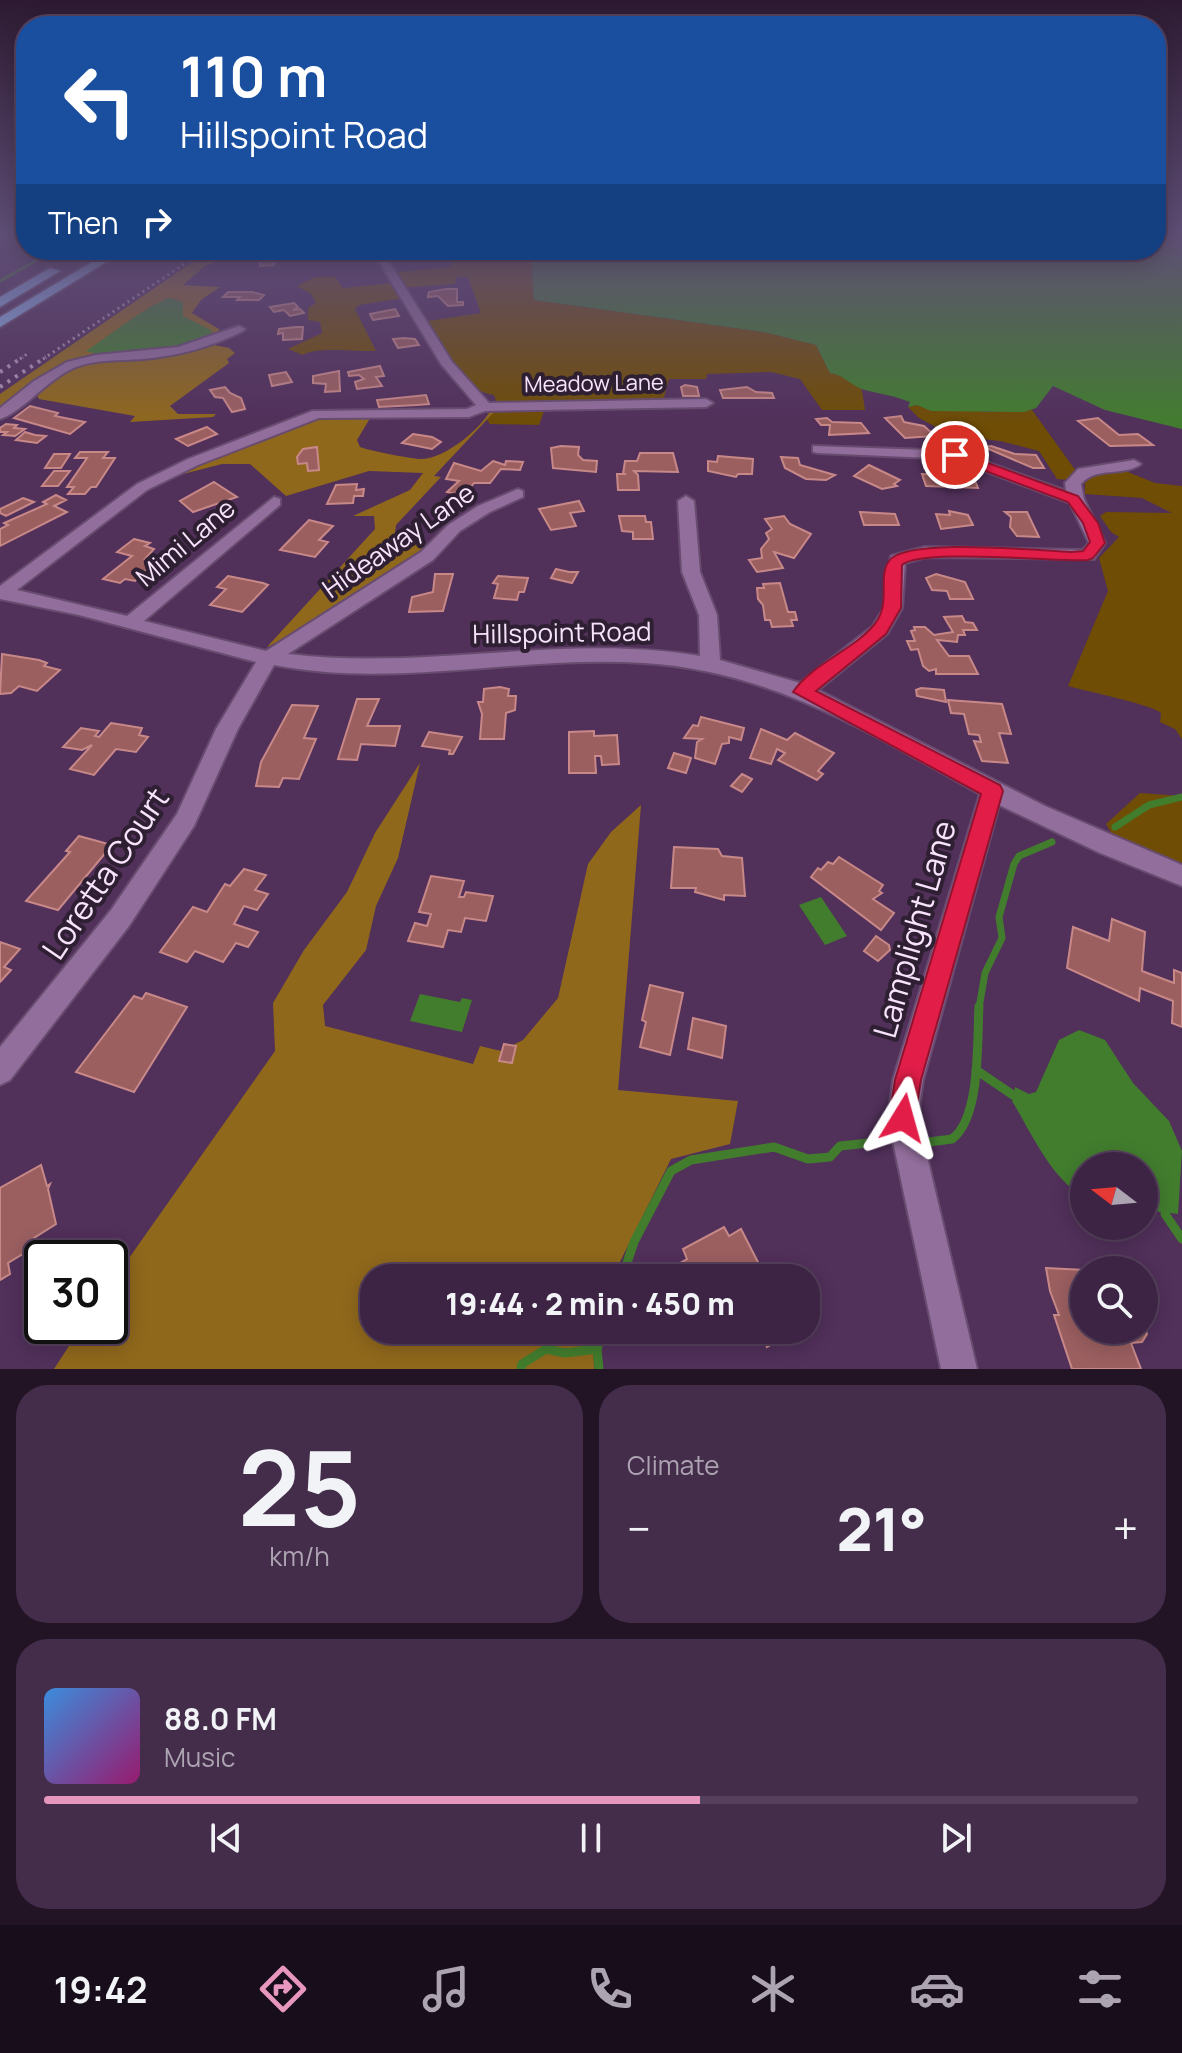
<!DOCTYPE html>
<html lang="en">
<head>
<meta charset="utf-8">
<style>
	:root { --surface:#3d2444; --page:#442c4b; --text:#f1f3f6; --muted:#ada4b2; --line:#56415d; --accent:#e797bd }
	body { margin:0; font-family:Manrope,sans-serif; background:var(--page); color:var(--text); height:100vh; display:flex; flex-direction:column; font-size:30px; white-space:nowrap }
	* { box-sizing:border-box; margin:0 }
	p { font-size:26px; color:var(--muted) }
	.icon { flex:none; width:44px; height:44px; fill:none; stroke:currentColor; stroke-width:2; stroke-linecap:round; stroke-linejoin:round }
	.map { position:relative; height:1369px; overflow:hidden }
	.sheet { display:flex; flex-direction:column; gap:16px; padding:16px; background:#221425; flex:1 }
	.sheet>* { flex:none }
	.guide { position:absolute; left:16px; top:16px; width:1150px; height:244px; border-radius:32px; box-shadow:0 4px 20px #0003,0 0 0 2px var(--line); background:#1a4fa0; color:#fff; overflow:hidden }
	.needle { width:52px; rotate:286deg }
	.tools { position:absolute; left:1070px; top:1152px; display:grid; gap:16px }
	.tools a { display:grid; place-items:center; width:88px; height:88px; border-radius:50%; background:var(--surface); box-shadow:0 4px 20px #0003,0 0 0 2px var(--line); font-size:40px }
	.speed { position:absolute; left:24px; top:1240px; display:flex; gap:16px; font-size:40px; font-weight:700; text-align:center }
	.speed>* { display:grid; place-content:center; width:104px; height:104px; border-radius:50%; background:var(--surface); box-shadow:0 4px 20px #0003,0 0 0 2px var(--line); line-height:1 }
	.speed .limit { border:4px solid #111; border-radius:12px; background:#fff; color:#111 }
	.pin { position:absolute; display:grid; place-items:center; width:68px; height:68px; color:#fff; margin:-34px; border:4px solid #fff; border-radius:50%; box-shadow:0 2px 8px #0007 }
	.me { position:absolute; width:88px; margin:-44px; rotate:8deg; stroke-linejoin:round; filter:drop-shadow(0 0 6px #0008) }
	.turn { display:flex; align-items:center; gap:28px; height:168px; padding:0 32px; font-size:36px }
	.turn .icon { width:104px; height:104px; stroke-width:2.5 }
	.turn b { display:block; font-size:56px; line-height:68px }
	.then { display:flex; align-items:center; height:76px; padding:0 32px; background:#0003; gap:16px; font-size:30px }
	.big { font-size:60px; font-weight:800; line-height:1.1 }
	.sheet .widget { flex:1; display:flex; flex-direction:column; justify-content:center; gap:12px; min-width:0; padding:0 28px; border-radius:32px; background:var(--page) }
	.sheet .dial { align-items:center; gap:0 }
	.dial b { font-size:104px; line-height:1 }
	.song { display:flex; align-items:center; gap:24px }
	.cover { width:96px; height:96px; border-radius:12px; background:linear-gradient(135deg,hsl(210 70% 55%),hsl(320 70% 35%)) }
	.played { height:8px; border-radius:4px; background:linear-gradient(90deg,var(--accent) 60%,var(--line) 60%) }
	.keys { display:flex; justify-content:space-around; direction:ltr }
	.heat { display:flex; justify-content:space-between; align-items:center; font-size:44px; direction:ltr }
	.sheet .tiles { flex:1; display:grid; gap:16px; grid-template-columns:1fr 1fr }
	.widget:last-child { grid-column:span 2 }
	.trip { position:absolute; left:360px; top:1264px; width:460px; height:80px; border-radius:32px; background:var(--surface); box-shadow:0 4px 20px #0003,0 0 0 2px var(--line); font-weight:800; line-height:80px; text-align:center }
	.tab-bar { display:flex; height:128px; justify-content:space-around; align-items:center; background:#180e1b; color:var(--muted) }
	.tab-bar .icon { width:56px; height:56px }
	.tab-bar .current { color:var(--accent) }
	.tab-bar b { font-size:36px; color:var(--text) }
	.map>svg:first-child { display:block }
	.green { fill:#6f4d04 }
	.forest { fill:#90681c }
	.water { fill:#427d2e }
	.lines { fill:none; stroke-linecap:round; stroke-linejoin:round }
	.stream-far2 { stroke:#427d2e; stroke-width:3 }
	.stream-far1 { stroke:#427d2e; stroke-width:7 }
	.stream { stroke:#427d2e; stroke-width:9 }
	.building { fill:#9b5f60; stroke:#c88888; stroke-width:2 }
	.minor-casing { stroke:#684c6f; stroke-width:4 }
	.highway-casing { stroke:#684c6f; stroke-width:4 }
	.minor { fill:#926e9c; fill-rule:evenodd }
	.highway { fill:#8cb3ee; fill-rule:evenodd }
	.rail-far1 { stroke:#ae94b4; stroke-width:3; stroke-dasharray:2 4; stroke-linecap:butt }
	.rail { stroke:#ae94b4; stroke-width:4; stroke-dasharray:3 6; stroke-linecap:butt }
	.route { fill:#e11d48; stroke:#92132f; stroke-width:2 }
	.labels { text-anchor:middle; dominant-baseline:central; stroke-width:8; stroke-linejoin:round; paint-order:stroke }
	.far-street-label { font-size:22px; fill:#f7e3fc; stroke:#2e2032 }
	.street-label { font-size:26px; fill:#f7e3fc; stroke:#2e2032 }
	.near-street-label { font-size:32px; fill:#f7e3fc; stroke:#2e2032 }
</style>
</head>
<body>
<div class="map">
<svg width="1182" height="1369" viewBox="0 0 1182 1369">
	<rect width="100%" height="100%" fill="#51305a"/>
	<!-- green -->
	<g class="green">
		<path d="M468,250H536L531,253L534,300L764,332L816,345L830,373L846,377L862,390L865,410H822L800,379L771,372L707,374L706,379H669L663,401L547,403L539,425L490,424L487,420L497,404L494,395C460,390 442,350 428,321L481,313L468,277H456L455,284L399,288L404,298L359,305L355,309L376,351C356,352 316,346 303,355L288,349L322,333L320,322L308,320V308L316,303L311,294L297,286L315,277H335L343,288L403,282L398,272L449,267Z"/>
		<polygon points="917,405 987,412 1032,410 1076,471 1069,480 1057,479 1039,451 1000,441 953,436 919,418 908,407"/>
		<path d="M1123,470L1155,483L1182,486V739L1175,729L1160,722L1161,713C1153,705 1086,691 1068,686L1108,591L1099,558L1119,537L1111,532L1100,516L1106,512L1172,513L1142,498L1085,494V483L1095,474Z"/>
		<polygon points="1140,793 1182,796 1182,865 1114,837 1106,824"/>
	</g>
	<!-- forest -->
	<g class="forest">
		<path d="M210,250H243L205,266L183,285L220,287L201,300L192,313L219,329L220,334C175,355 126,346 79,359C49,367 24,392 0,410V394Z"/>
		<path d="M214,345L229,348L235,353L227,359L229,363L170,406L178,414H216L213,417L130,422L135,416L39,399L36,393C51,381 66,369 84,363C126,351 172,361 214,345Z"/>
		<path d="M491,410L495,411L434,476L441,477L396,525L395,533C405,543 417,541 427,551L319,623L267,647L375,529L374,516H353L410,490L423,473L369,471L286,496L250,464H222L164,479L322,416L372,415L357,440L360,447C370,451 412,459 422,459C446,458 479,430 491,410Z"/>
		<polygon points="420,763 398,858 376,906 366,950 323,1005 325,1026 473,1064 480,1046 501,1051 523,1040 558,998 588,864 611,832 641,805 618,1090 738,1101 730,1144 671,1159 612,1278 374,1278 374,1330 593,1330 594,1369 54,1369 82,1326 110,1326 110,1285 275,1051 273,1003 304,950 347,892 375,833"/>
	</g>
	<!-- water -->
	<g class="water">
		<path d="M1156,234H1182V429L1105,410L1053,386L1036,408L1024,412L931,411L917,405L908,407L910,402C895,396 881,394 865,390C852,387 845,375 830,373L816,345L764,332L534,300L531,253L536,250H1156Z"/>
		<path d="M169,298L183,302V316L213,331C200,346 106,360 86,351C109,336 146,306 169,298Z"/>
		<polygon points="821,897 847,936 825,945 799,905"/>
		<polygon points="420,994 460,1002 462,998 472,1000 462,1032 410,1021"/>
		<path d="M1079,1030L1105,1040L1133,1083L1169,1121L1182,1151L1178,1214L1144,1210V1166H1084V1198C1050,1176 1033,1136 1012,1101L1015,1087L1029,1094L1036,1092L1059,1040Z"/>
	</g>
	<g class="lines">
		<!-- stream-far2 -->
		<polyline class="stream-far2" points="0,281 55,250"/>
		<!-- stream-far1 -->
		<g class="stream-far1">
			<polyline points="1115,827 1149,805 1182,797"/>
			<polyline points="979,1008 985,973 1002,938 999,917 1014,864 1019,856 1052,842"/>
		</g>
		<!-- stream -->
		<g class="stream">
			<polyline points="976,1070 1013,1095"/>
			<path d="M929,1142L952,1139C981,1118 977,1040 979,1006"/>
			<polyline points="1165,1214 1182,1239"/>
			<polyline points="622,1278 634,1242 671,1171 691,1160 774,1147 808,1159 830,1157 840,1146 879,1142"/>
			<polyline points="597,1349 599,1369"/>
			<polyline points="521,1369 522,1364 546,1349 565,1353 597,1349 603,1330"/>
		</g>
	</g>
	<!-- building -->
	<g class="building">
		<polygon points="275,255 274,265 260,266 261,256"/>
		<polygon points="446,289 457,289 457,302 463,302 463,305 448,306 438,296 428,297 429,292"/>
		<polygon points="228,292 252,292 264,295 259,300 237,300 240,297 223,297"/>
		<polygon points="294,303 298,307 293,310 300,309 304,313 290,316 284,310 274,312 270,307"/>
		<polygon points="395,309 399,316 373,320 370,314"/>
		<polygon points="296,327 303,327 302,339 283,340 283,333 278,334 279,329"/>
		<polygon points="403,338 415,339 419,345 398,348 393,339"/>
		<polygon points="380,366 384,376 376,377 382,386 357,389 355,382 364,379 359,375 349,376 348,372"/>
		<polygon points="339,371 340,391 325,392 326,384 313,383 313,376"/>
		<polygon points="286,372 292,382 272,386 269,375"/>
		<polygon points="685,385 697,387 699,396 683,396 681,387"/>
		<polygon points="225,387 230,393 241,398 245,409 232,412 223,398 215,397 210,390"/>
		<polygon points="747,387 756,392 772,393 774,398 723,398 720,390"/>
		<polygon points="426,395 429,404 417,405 379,407 377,400"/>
		<polygon points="30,406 58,413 55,416 85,422 70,434 14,418"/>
		<polygon points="901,416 904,422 924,426 935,436 905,438 885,418"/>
		<polygon points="827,418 832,422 861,423 869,433 829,435 830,425 821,425 816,419"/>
		<polygon points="1098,418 1119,435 1138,434 1153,445 1110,446 1078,421"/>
		<polygon points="6,424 17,425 14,428 25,429 15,436 3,435 7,432 0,432 0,428"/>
		<polygon points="207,427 217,434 188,446 176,439"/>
		<polygon points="25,432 35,435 46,436 37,443 16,440"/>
		<polygon points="413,434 432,437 441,442 432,449 402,443"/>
		<polygon points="561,446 579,447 578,455 583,460 597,461 596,472 553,468 551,448"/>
		<polygon points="991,446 1015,454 1036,455 1044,468 1033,468 984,447"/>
		<polygon points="317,447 319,470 308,471 307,463 298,464 297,457 303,449"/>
		<polygon points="80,452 108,452 103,458 115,458 96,487 91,487 85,494 68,494 74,487 67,487 87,458 75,458"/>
		<polygon points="640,453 673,453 678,472 634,471 638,475 639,490 618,490 617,474 626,474 623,474 625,461 637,461"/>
		<polygon points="54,454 70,454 61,468 45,468"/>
		<polygon points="718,456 753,459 752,474 738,474 736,477 708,471 708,461 717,462"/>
		<polygon points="781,457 798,458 800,465 835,475 826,480 806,479 785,468"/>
		<polygon points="493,461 505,465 506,461 523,462 520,470 501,469 490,483 474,483 464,496 447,492 459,481 446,479 454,463 481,471"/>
		<polygon points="869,465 900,480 894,484 897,486 882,489 854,476"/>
		<polygon points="54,471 70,471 58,486 42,486"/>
		<polygon points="922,474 973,476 978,488 926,486"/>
		<polygon points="214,482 237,497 193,512 180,501"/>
		<polygon points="357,484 356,490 364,489 363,496 354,496 353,503 327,504 336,485"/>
		<polygon points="56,495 66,500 54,506 67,512 0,546 0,529 8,525 4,523 47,504 43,502"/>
		<polygon points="23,498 34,502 6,516 0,513 0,509"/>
		<polygon points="579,501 584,511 570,513 576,526 551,530 539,509"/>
		<polygon points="949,511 968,515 973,525 941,529 936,514 950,515"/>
		<polygon points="860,512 895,514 899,525 864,525"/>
		<polygon points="1005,512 1027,512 1039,537 1017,536 1010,527 1011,517"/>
		<polygon points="619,516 645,516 646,522 651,522 653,539 633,539 633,532 622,531"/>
		<polygon points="784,516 790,524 811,534 794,558 774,552 783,568 757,572 749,560 762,558 761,549 769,539 766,533 772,529 765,519"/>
		<polygon points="309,520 333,526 319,540 328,542 315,557 280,550"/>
		<polygon points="134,539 150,543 145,546 154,549 145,559 155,561 135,581 125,579 120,583 103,579 132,556 117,552"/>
		<polygon points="556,569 569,572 578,572 572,583 551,578"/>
		<polygon points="435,574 453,574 443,611 409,612 412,597 433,592"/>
		<polygon points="936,574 965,582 973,599 950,599 947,591 932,590 926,578"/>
		<polygon points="228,576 263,583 268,585 242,612 210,605 226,589 217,587"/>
		<polygon points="498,576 528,578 524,592 519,592 517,600 494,598 498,584 493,583"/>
		<polygon points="780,583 788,612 795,612 797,620 791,620 793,626 772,627 770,620 765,620 763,605 758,599 757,588 764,588 763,584"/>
		<polygon points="962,616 965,622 973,623 977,630 963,630 965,635 958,635 957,642 937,640 949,656 969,656 978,674 936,674 936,669 929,671 923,666 918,649 911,650 907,641 915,641 911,631 915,630 914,627 925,627 934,635 953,632 944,617"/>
		<polygon points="2,654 39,660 47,663 44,666 60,670 37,691 19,686 11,693 0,694"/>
		<polygon points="500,687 509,689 508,696 516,696 515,710 506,713 504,739 480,739 482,714 478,702 483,702 484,689"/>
		<polygon points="921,688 944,690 946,702 917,696 916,690"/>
		<polygon points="357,699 379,699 367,726 400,726 395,746 361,744 357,760 338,759"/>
		<polygon points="948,700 1002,704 1011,734 999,733 1008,763 982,761 974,741 981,742 979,735 969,734 964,714 951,713"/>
		<polygon points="292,705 318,706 304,738 316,739 299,779 283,778 279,787 256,786 261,762"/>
		<polygon points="701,717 744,728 741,740 729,737 729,743 722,744 715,764 695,758 697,742 702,739 684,738 693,725 698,726"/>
		<polygon points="111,723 142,728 139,735 148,737 136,752 116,749 94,775 70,769 92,745 82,750 63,747 81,728 99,731 95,736 99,737"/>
		<polygon points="761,729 787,740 795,733 834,753 818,771 823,774 817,780 778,760 785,753 777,749 771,764 750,758"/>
		<polygon points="594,731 594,736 617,735 619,764 602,765 601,756 595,756 596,773 569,773 569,732"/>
		<polygon points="429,732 462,737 453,754 449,754 450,750 422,746"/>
		<polygon points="674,753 691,758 686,773 668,768"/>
		<polygon points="742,774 752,779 742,792 731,786"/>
		<polygon points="79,836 112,845 58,910 26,901 70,852 66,851"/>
		<polygon points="674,847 718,849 722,856 742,858 745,896 724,895 724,900 695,892 696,888 671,888"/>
		<polygon points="839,857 883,885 879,891 882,893 873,899 894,913 881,930 811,877 818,868 821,870 828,862 833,864"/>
		<polygon points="244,869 266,875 255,890 268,894 257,910 244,906 234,924 258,932 248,947 236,943 223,962 195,951 187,962 160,952 193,907 207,912 225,884 230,886"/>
		<polygon points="431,876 464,881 459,897 464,897 466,892 493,896 486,921 465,918 461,932 448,930 443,947 408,941 415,923 427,926 431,914 419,912"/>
		<polygon points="1112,919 1145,932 1142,971 1174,983 1174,970 1182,973 1182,1027 1172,1023 1173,1001 1140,988 1139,1001 1067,968 1073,927 1109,941"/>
		<polygon points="876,936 889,945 890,950 878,961 864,951"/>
		<polygon points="0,942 20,949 4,967 11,970 0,982"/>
		<polygon points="650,985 683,993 670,1055 640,1047 646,1022 642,1020"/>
		<polygon points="146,993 187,1007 134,1092 76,1072 134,996 142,999"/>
		<polygon points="693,1018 726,1026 722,1058 688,1049"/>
		<polygon points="504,1044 516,1046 512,1063 499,1061"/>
		<polygon points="41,1165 47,1186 50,1184 48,1189 56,1224 34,1238 36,1246 8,1263 10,1274 0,1280 0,1188"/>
		<polygon points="724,1227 729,1236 741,1229 761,1268 765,1265 772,1278 662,1278 661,1274 687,1259 683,1249"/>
		<polygon points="1046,1268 1085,1270 1084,1330 1144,1330 1144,1325 1147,1334 1142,1342 1131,1343 1141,1369 1072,1369 1054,1315 1059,1315 1050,1291"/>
		<polygon points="759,1330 795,1330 767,1347"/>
	</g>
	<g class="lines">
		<!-- minor casing -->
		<g class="minor-casing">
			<g id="minor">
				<path d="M372,250H445L386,257L452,362L489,403L706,399L713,403L706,407L485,411L469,417L319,418L198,465L147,490L17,590L127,616L274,497L280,499V505L144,621L266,651L421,552L448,525L478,506L518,489L523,491V497L490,512L460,531L433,560L288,654C425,671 564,633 700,656L699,615L682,572L678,501L686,496L694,501L700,572L717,615L720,660L800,683L873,626L884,608L891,556L925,547L1083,550L1089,543L1070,503L953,459L818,453L813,452V446L955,451L1066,491L1065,483L1078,469L1134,460L1141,464C1124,477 1096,466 1081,484L1084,499L1105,543L1094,559L926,557L905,563L902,608L887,634L818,690L1045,806L1182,865V886L1100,853L999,805L923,1080L918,1118L977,1369H941L888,1118L893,1080L980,794C870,733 773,671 644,663C521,655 396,689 274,665L238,729L194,826L129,926L10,1080L0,1085V1047L111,910L177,814L216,729L256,662L79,615L0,599V586L137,484L188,459L312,411L467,409L476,405L441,364Z"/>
				<path d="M239,326L245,329L243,331C211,347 178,356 143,359C120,361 97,359 76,367C47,379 24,411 0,419V408L34,381L67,362L96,355L178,347Z"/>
			</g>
		</g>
		<!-- highway casing -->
		<g class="highway-casing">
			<g id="highway">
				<polygon points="112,250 126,250 0,327 0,317"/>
				<polygon points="50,268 60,271 0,307 0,297"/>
			</g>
		</g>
		<!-- minor -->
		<use href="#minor" class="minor"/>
		<!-- highway -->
		<use href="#highway" class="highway"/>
		<!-- rail-far1 -->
		<g class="rail-far1">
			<polyline points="20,359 27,354"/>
			<polyline points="43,359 205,250"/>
		</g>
		<!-- rail -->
		<g class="rail">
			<polyline points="0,372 23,357"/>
			<polyline points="0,387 46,357"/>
		</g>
	</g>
	<!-- sky -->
	<linearGradient id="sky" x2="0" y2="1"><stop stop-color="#2d1a32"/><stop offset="0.55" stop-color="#5f4e76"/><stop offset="1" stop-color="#5f4e76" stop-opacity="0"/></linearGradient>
	<rect width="1182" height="426" fill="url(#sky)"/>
	<!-- route -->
	<path class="route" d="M955,451L1078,496L1098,523L1105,543L1093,558L1088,560C1055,562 920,548 902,565L901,608L886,634L816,691L1000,785L1003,791L921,1080L913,1128L903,1132L893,1128L889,1118L895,1080L981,794L793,692C812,664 852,651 874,625C892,604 877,577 889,561C906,537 1040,551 1071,552L1083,551L1090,542L1083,523L1068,502L951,458V453Z"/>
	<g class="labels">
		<!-- far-street labels -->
		<g class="far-street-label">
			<text transform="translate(594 383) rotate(-1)">Meadow Lane</text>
		</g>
		<!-- street labels -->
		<g class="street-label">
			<text transform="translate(398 540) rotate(-35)">Hideaway Lane</text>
			<text transform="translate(185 542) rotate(-40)">Mimi Lane</text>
			<text transform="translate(562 632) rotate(-1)">Hillspoint Road</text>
		</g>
		<!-- near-street labels -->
		<g class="near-street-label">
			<text transform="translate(105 873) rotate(-56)">Loretta Court</text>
			<text transform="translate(914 929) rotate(-74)">Lamplight Lane</text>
		</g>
	</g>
</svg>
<div class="tools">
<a><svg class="needle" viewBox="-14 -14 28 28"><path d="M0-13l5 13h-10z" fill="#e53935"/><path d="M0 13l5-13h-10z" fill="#ada4b2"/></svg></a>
<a><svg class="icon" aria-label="search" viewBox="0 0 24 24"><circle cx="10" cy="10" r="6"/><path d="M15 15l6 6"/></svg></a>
</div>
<div class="speed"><div class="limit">30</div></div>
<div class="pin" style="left:955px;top:455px;background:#d93025"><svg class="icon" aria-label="arrive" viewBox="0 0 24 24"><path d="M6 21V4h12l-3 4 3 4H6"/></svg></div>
<svg class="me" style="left:903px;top:1118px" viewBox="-20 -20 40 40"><path d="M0-17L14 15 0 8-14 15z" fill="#e11d48" stroke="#fff" stroke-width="4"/></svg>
<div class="trip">19:44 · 2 min · 450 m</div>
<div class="guide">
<div class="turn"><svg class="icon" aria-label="left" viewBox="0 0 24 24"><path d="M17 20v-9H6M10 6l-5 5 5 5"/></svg><div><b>110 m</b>Hillspoint Road</div></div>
<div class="then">Then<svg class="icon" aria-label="right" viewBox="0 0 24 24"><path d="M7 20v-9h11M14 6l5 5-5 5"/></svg></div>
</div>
</div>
<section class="sheet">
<div class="tiles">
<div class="widget dial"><b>25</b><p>km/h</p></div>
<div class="widget"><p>Climate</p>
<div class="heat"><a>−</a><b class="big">21°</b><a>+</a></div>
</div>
<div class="widget">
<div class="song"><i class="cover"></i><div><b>88.0 FM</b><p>Music</p></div></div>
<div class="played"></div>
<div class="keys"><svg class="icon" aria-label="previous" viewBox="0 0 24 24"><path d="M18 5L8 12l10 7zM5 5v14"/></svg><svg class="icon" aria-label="pause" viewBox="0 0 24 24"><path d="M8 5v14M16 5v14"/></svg><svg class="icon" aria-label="next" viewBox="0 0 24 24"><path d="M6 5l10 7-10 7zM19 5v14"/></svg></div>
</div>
</div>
</section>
<nav class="tab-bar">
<b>19:42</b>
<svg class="icon current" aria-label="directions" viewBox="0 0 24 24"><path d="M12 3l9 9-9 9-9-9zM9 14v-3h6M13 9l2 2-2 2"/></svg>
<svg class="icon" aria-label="music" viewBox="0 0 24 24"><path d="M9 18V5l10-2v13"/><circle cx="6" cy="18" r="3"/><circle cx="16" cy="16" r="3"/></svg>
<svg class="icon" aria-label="phone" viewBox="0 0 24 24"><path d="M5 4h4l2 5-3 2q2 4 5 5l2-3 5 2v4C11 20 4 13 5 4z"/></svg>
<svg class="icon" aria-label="climate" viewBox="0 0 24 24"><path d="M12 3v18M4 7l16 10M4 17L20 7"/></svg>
<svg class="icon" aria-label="car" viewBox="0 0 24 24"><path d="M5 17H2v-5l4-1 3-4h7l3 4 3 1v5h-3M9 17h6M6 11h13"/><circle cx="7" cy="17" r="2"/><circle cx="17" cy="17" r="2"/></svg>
<svg class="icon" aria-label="filters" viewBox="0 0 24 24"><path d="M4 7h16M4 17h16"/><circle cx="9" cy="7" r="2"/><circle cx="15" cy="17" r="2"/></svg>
</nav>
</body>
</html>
